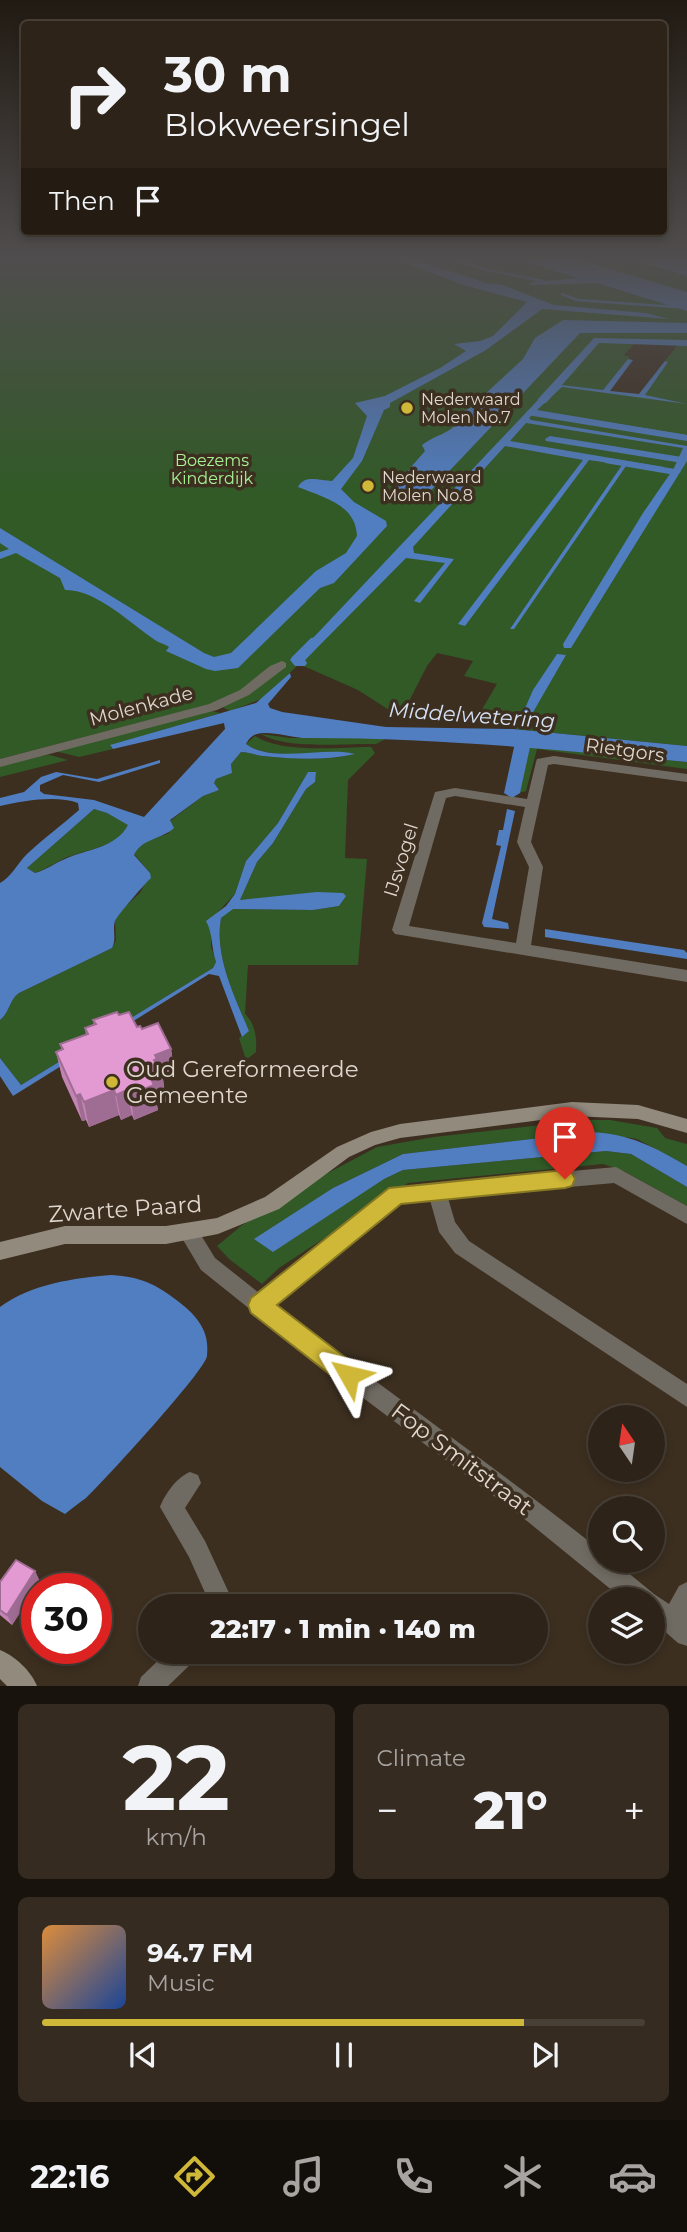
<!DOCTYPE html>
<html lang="en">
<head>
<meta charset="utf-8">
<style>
	:root { --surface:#2d2318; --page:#352b21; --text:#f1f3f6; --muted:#a7a4a2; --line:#484037; --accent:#cfb837 }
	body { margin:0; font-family:Montserrat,sans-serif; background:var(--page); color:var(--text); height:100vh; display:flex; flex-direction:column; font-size:26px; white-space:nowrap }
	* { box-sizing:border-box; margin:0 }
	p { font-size:23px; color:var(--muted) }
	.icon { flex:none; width:38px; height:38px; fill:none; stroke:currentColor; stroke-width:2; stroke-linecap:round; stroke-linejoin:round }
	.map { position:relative; height:1686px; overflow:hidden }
	.side { display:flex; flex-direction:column; gap:18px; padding:18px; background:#19130d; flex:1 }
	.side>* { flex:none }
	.banner { position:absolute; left:21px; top:21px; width:646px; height:214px; border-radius:7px; box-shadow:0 4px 10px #0003,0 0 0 2px var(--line); background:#2d2318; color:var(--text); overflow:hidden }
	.needle { width:46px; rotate:347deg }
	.controls { position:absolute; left:588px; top:1405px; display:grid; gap:14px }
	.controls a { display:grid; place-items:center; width:77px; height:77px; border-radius:50%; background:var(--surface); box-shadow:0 4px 10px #0003,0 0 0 2px var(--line); font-size:35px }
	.speed { position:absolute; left:21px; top:1573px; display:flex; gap:14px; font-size:35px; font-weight:700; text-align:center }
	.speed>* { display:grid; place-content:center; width:91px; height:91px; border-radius:50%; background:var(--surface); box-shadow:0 4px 10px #0003,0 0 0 2px var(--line); line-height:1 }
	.speed .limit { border:10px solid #d22; background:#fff; color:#111 }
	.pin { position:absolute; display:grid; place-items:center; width:60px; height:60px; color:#fff; margin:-72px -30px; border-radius:50% 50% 50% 0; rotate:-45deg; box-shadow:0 0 7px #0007 }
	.pin .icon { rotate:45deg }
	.me { position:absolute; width:77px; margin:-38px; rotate:307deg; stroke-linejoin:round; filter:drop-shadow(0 0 5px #0008) }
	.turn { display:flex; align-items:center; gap:24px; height:147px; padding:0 28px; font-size:32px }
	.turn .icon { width:91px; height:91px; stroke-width:2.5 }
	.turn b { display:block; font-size:49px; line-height:60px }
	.then { display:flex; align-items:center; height:66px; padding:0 28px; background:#0003; gap:14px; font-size:26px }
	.big { font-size:52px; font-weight:800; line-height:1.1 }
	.side .tile { flex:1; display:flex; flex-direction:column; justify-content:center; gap:10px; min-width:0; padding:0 24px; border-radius:10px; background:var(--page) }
	.side .dial { align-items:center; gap:0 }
	.dial b { font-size:91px; line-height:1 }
	.song { display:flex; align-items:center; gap:21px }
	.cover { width:84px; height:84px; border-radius:10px; background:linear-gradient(135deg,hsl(30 70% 55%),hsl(220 70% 35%)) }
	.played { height:7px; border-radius:4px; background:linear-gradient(90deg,var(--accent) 80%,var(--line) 80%) }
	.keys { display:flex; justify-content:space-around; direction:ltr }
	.heat { display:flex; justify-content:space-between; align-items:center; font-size:38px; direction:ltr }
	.side .tiles { flex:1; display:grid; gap:18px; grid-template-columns:1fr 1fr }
	.tile:last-child { grid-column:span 2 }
	.trip { position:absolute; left:138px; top:1594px; width:410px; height:70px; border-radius:35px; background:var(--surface); box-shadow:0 4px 10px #0003,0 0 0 2px var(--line); font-weight:800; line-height:70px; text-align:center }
	.menu { display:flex; height:112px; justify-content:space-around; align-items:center; background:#120e0a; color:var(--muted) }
	.menu .icon { width:49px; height:49px }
	.menu .selected { color:var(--accent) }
	.menu b { font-size:32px; color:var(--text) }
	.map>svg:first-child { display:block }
	.green { fill:#315a27; fill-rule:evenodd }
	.water { fill:#517ec1; fill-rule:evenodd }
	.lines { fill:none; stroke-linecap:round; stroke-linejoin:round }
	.stream { stroke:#517ec1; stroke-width:2.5 }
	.canal { fill:#517ec1; fill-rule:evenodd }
	.street { fill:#706b62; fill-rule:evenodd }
	.secondary { fill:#928a7d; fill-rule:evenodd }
	.wall { fill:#c384b5 }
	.shaded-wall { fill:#9f6c94 }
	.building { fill:#e39ad3; stroke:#9f6c94; stroke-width:2 }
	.route { fill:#cfb837; stroke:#877824; stroke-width:2 }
	.poi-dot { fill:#cfb837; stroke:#3c2f20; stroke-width:2.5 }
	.labels { text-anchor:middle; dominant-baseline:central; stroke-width:7; stroke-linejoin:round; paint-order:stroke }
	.far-poi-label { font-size:16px; fill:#dfd7ce; stroke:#3c2f20; text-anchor:start }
	.far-park-label { font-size:16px; fill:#a6f295; stroke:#3c2f20 }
	.street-label { font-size:19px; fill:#dfd7ce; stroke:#3c2f20 }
	.water-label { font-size:21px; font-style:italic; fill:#d5e1f4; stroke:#3c2f20 }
	.near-poi-label { font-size:23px; fill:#dfd7ce; stroke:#3c2f20; text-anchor:start }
	.near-street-label { font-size:23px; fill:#dfd7ce; stroke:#3c2f20 }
</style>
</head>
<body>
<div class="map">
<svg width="687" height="1686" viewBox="0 0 687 1686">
	<rect width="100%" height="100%" fill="#3c2f20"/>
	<!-- green -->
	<g class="green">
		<path d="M0,258H687V746L513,729L523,712L481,711L497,684L464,676L473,661L437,653L427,666L405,709L389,710L358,690L299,664L264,698L230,711L214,703L0,759ZM637,341L679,343L639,394L634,396L599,390H603L630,357L624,355Z"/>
		<polygon points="208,710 220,713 110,746 113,749 79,757 55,751"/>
		<path d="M261,734L290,738H387L376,744C344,743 287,750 261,734Z"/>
		<path d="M255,736C283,754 337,747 371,747L375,753L348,780L345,858L367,859L358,965H248L245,1014C255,1023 257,1038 256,1052L246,1060L239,1038L249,1031C235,997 214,956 221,918L232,909L313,910L339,906L345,896L240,900L257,862L273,843L306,789L315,782L308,772L278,823L246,861L235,894L216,914L211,929V947L216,962L213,968L21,1085L0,1058V1020C10,1012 9,1000 19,993L112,948L116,940L115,920L119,912L140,893L150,873L134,854L137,848L146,842L169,833L170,821L203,796L219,790L214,783L216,779L232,773L231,764L241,752C249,752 254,755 262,756C282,758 338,762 353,753C326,753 267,760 246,744Z"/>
		<polygon points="530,747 687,762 687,769 537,749 526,791 515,794"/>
		<polygon points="50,755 68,760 0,777 0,766 36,756"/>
		<path d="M94,809L107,813L129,825C116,848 87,849 65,858C54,863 46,869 35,873L27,868Z"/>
		<polygon points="588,1120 610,1120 657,1128 665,1138 687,1144 687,1166 637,1139 592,1132 403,1154 333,1188 308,1205 384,1179 403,1170 606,1151 631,1154 687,1187 687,1206 624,1171 603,1164 408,1183 279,1268 262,1284 229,1259 217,1246 241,1226 294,1191 377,1147 434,1137"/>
	</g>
	<!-- water -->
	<g class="water">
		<path d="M391,258H412L486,283L502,285L554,305L646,313L669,319L542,309L486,350L390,403V407L384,410L362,461L341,489L354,502L386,521L387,526L334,583L320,588L238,668L215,671L206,669L166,651L169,647C165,644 159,643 155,640C131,624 96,589 65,590L60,578L16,553L0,559V552L9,549L0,543V528L204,653L214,657L231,653L316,571L346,553L357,536C356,504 322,497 298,487C305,474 320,481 332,481L353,458L367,416L355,403L385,396L440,368L466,351L454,344L480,341L493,336L527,302L464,285Z"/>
		<polygon points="512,258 572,258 687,292 687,311 597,283 529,285 534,282 579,278"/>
		<polygon points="625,258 687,258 687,276"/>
		<path d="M563,320L687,323V333H580L419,503L390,500L388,497L391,490L425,451L422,445C437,434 445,436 459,422L426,415L423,413L424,411L460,413L470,408L523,359L535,338Z"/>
		<polygon points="628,359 633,360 610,391 639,394 665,361 668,362 645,395 687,404 562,387 537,410 687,435 687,437 540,414 534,413 529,418 531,420 687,446 687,461 571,648 564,648 563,644 643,513 674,468 683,448 526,423 510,441 664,467 662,469 631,464 626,466 514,629 510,629 622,465 589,460 465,626 458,624 583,460 505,446 413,547 414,553 454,559 420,603 414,601 445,563 406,558 305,660 296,656 553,384 603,390"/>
		<polygon points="557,654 566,655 532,714 523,713 533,690"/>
		<path d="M290,673L291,677L268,704L270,708L282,712L386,727L513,729L687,746V762C561,750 436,738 310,738C294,739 271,730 257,734C251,736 249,739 246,744C273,764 325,746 355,754C324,761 294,759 262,756C254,755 249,752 241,752L231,764L232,773L216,779L214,783L219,790L203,796L170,820L174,828C162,839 141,839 134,855L150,873L151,878C147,881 116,917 115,921C112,931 117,938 112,948L19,993C9,1000 10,1012 0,1020V883C12,876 17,864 27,854C44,838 62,825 79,810L78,803C56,795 23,801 0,806V798L24,792L41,777L56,772L97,779L160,760V763L99,782L63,775L40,785V791L44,794L94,800L144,817L225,729L224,723L113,749L110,745L256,703ZM94,809L107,813L128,825C116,848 87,849 65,859C54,863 47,870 35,873L27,868Z"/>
		<path d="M308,772H316L315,782L306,789L273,843L257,862L240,900L317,892L343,893L346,896L339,906L313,910L233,909L221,918C214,956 235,997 249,1031L242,1037L219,976L209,974L13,1096L0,1076V1058L21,1085L213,968L216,962C211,948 213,933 206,921L226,906L235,894L246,861L278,823Z"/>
		<polygon points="507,809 515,811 492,919 508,923 509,929 484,927 482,923 501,846 496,845 499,830 503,830"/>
		<polygon points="545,929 684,950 687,953 687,959 545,937"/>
		<path d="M591,1132C631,1134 654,1147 687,1166V1187L631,1154L606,1151L403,1170L384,1179L273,1252L254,1239L333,1188L403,1154Z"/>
		<path d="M112,1275C141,1277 156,1284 179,1302C197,1316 210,1331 207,1356C205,1371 103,1482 86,1498C79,1503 72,1508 65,1514L42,1501L0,1467V1307C31,1284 74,1278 112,1275Z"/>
	</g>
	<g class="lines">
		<!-- stream -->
		<g class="stream">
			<polyline points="450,258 487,270 543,281"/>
			<polyline points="562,294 577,300 676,307"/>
		</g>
		<!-- canal -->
		<g class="canal">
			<polygon points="594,338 687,340 687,346 599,343 546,403 538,403 538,399"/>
			<polygon points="531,410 687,435 687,441 527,415 527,411"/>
			<polygon points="550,436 682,457 687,461 682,463 546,441 545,439"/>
			<polygon points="609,458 675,469 681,472 675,475 605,463 605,459"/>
			<polygon points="316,637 323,641 305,660 307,663 305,666 295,666 290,660 292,657 311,638"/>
			<polygon points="524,733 532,738 520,793 512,798 504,793 516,738"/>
		</g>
		<!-- street -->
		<g class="street">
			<polygon points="282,661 286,663 286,667 249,695 217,710 0,767 0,759 209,704 240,690 270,666"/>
			<path d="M554,756L687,774V782L554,764L548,765L531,842L543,867L531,945L687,970V982L395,934L392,930L435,792L455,788L527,799L536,762L537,759ZM455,796L525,807L517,842L529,867L516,943L409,926L446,798Z"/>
			<path d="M616,1167L687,1206V1224L614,1183L448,1198L455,1222L469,1241L687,1384V1407L455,1253L439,1232L430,1200L400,1203L275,1305C382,1388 494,1466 600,1550V1561H614L654,1594L669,1604L679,1586L687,1582V1646L678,1643L653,1621V1600H624L527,1521L322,1367L201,1270L179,1233L182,1227L189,1224L196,1227L215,1258L259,1293L389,1189L396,1187Z"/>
			<path d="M190,1472L198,1475L201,1483L185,1508L205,1541L235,1606H211L189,1557L160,1507C165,1494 177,1477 190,1472Z"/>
			<polygon points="167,1652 197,1652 194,1661 168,1686 138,1686 141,1677"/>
		</g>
		<!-- secondary -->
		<g class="secondary">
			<polygon points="572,1102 638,1105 687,1119 687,1133 638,1119 572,1116 400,1138 375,1145 349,1157 279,1209 218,1234 166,1244 65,1244 0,1260 0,1242 65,1226 166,1226 217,1218 265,1197 337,1147 371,1132 400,1124"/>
			<path d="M0,1650C15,1656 31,1671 37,1686H7L0,1679Z"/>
		</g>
	</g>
	<!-- wall -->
	<g class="wall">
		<polygon points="119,1015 171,1049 175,1074 163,1079 166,1102 157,1105 158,1110 134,1120 132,1115 121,1120 119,1115 89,1127 86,1120 82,1121 62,1077 56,1052 62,1050 60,1044 86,1035 85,1028 94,1025 93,1020"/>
		<polygon points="35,1571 40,1582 12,1625 0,1615 0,1582"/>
	</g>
	<!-- shaded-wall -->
	<g class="shaded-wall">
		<polygon points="171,1049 175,1074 163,1079 166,1102 157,1105 158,1110 134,1120 130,1095 152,1081 155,1055"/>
		<polygon points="114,1090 119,1115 89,1127 84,1102"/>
		<polygon points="127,1090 132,1115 121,1120 116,1095"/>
		<polygon points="80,1094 86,1120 82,1121 76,1096"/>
		<polygon points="35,1571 40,1582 12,1625 7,1615"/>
	</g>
	<!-- building -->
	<g class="building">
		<polygon points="117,1012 119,1015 129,1012 137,1027 140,1026 142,1029 158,1023 171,1049 155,1055 157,1059 154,1060 162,1076 152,1081 154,1085 130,1095 127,1090 116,1095 114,1090 84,1102 80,1094 76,1096 56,1052 63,1049 60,1044 88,1034 85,1028 96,1024 93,1020"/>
		<polygon points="16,1560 35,1571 7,1615 0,1610 0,1582"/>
	</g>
	<!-- sky -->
	<linearGradient id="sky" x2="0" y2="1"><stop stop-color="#211a12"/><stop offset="0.52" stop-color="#504d4e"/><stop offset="1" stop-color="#504d4e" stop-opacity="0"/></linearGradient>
	<rect width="687" height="494" fill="url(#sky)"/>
	<!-- route -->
	<polygon class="route" points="565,1170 572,1173 575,1179 572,1186 565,1188 401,1204 277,1305 358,1367 361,1375 358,1383 349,1386 341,1383 251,1313 248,1305 251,1298 389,1188"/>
	<!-- markers -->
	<g class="poi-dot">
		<circle cx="407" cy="408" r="7"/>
		<circle cx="368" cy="486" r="7"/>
		<circle cx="112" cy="1082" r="7"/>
	</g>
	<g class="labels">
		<!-- far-poi labels -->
		<g class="far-poi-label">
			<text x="421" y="399">Nederwaard<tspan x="421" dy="18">Molen No.7</tspan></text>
			<text x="382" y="477">Nederwaard<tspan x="382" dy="18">Molen No.8</tspan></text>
		</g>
		<!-- far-park labels -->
		<g class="far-park-label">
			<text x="212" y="460">Boezems<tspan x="212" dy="18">Kinderdijk</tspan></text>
		</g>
		<!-- street labels -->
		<g class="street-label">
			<text transform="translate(141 706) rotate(-15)">Molenkade</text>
			<text transform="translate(625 750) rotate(8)">Rietgors</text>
			<text transform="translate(401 860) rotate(-73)">IJsvogel</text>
		</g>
		<!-- water labels -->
		<g class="water-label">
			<text transform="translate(472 715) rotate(4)">Middelwetering</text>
		</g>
		<!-- near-poi labels -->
		<g class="near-poi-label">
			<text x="126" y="1069">Oud Gereformeerde<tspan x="126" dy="26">Gemeente</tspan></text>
		</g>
		<!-- near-street labels -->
		<g class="near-street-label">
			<text transform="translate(125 1209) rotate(-4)">Zwarte Paard</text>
			<text transform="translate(462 1459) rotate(37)">Fop Smitstraat</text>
		</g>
	</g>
</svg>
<div class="controls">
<a><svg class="needle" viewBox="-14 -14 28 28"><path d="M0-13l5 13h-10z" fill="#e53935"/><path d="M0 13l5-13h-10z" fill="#a7a4a2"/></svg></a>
<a><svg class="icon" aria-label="search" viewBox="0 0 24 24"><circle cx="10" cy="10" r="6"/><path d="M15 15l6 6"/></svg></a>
<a><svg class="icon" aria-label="layers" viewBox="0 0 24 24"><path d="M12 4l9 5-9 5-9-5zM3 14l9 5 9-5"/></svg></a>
</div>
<div class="speed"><div class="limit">30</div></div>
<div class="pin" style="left:565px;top:1179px;background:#d93025"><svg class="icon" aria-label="arrive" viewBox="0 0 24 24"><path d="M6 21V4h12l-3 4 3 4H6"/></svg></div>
<svg class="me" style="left:349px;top:1375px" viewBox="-20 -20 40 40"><path d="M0-17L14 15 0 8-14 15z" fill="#cfb837" stroke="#fff" stroke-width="4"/></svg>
<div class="trip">22:17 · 1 min · 140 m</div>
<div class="banner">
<div class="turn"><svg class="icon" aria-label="right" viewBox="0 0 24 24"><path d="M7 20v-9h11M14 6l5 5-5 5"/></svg><div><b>30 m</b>Blokweersingel</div></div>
<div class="then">Then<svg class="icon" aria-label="arrive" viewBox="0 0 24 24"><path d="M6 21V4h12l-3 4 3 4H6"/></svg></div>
</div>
</div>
<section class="side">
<div class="tiles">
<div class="tile dial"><b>22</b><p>km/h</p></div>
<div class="tile"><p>Climate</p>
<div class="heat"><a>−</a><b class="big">21°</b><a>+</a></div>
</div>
<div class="tile">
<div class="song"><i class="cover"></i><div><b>94.7 FM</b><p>Music</p></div></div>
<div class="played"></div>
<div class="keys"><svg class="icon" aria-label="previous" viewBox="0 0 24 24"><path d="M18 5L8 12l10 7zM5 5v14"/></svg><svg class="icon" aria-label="pause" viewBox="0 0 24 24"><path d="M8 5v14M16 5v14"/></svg><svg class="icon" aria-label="next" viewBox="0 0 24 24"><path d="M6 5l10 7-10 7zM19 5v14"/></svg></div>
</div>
</div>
</section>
<nav class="menu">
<b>22:16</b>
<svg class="icon selected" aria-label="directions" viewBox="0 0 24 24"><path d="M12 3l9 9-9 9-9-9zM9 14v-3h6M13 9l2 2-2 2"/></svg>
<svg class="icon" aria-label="music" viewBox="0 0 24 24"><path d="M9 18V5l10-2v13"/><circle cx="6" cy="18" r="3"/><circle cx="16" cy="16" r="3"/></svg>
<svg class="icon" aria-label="phone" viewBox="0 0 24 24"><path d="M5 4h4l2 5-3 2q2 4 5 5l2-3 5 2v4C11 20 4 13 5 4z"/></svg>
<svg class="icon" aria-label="climate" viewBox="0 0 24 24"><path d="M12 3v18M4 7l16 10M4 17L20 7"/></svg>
<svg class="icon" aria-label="car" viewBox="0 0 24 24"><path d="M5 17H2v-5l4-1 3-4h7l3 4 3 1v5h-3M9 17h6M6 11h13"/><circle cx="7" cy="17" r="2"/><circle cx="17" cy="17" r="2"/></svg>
</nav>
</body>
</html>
